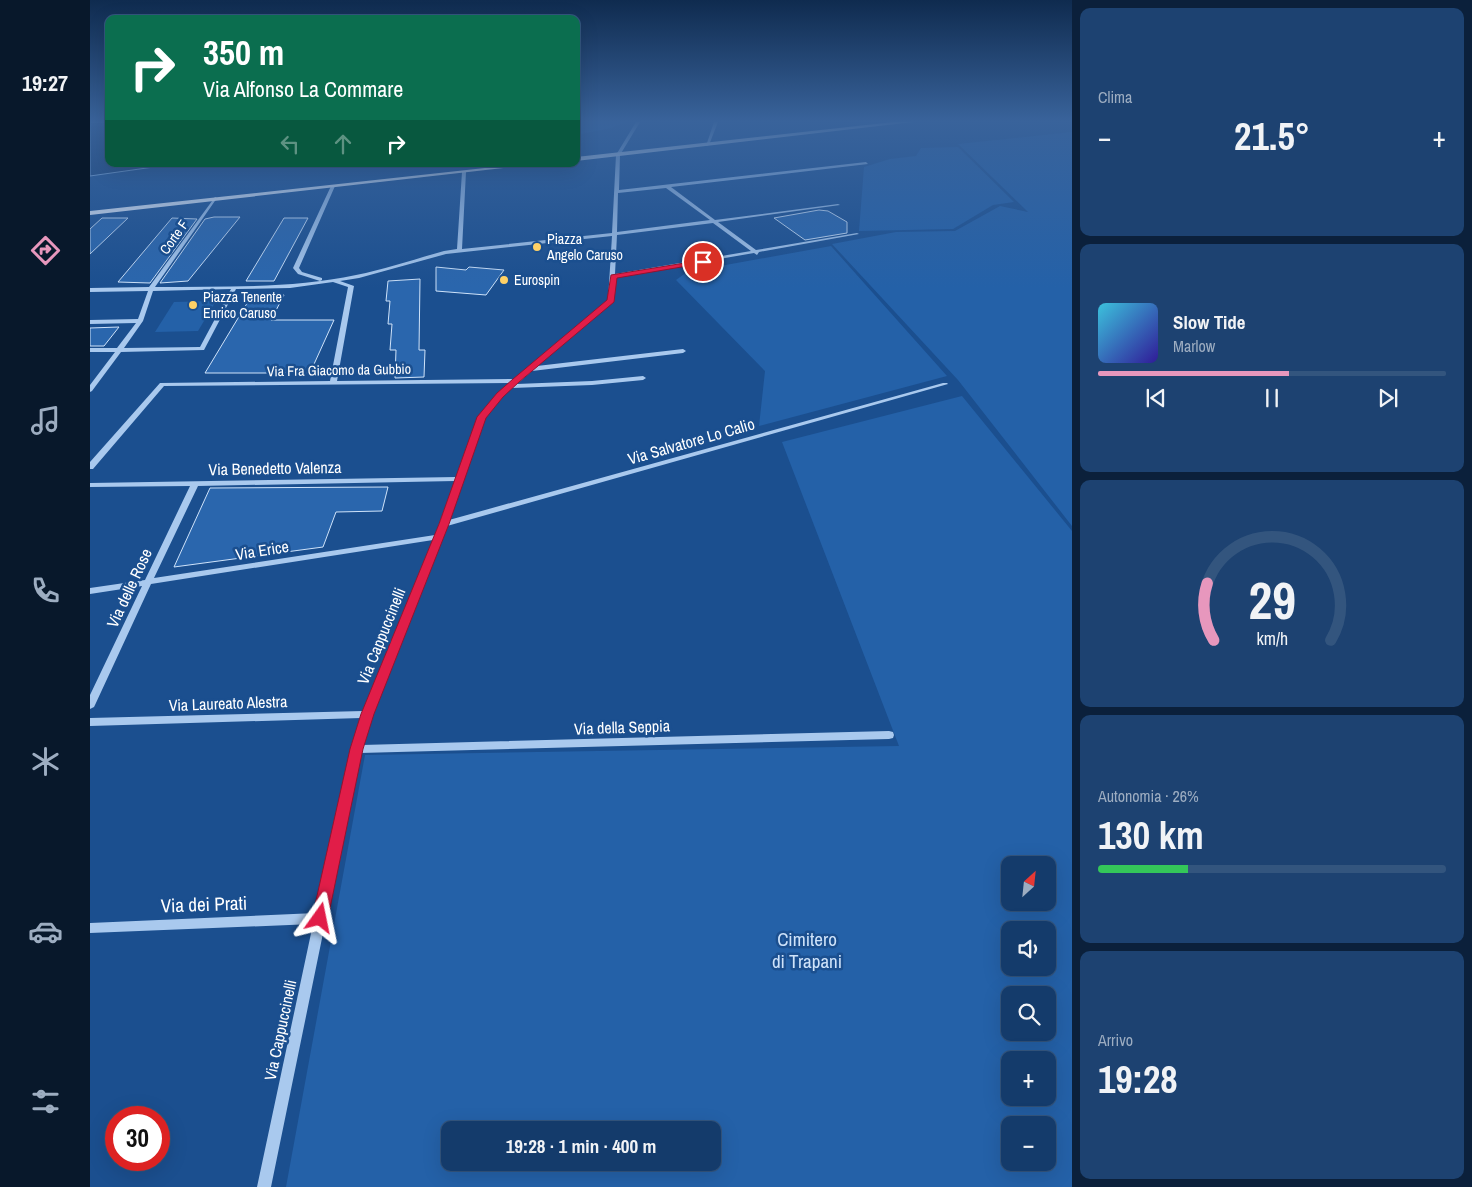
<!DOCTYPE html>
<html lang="it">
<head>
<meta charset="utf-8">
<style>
	:root { --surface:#143b6b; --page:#1d4271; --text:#f1f3f6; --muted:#9dadc1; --line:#33557e; --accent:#e797bd }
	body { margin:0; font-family:"Archivo Narrow",sans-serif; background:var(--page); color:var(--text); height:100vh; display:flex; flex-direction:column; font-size:19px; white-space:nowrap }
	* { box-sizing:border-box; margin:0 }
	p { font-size:16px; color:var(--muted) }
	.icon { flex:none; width:28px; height:28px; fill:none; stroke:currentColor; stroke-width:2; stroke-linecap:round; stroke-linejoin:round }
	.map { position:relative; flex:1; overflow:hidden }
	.panel { display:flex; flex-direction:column; gap:8px; padding:8px; background:#0b203b; width:400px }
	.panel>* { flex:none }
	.top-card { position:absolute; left:15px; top:15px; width:475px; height:152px; border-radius:10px; box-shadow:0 5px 20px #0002,0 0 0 1px var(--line); background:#0b6e4f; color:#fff; overflow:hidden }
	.needle { width:32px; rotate:27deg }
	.buttons { position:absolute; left:911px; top:856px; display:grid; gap:10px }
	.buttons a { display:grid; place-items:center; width:55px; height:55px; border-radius:10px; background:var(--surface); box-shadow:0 5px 20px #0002,0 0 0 1px var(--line); font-size:25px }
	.speed { position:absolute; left:15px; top:1106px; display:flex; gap:10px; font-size:25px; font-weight:700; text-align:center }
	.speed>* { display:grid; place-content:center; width:65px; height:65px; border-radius:50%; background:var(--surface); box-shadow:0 5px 20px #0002,0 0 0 1px var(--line); line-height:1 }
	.speed .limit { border:8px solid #d22; background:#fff; color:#111 }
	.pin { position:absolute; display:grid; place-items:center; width:42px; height:42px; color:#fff; margin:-21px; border:2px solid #fff; border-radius:50%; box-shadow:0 1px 5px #0007 }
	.me { position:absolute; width:55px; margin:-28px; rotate:12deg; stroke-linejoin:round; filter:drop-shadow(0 0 4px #0008) }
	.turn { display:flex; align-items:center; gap:18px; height:105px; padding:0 15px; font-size:22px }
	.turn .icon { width:65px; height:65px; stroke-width:2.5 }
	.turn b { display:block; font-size:35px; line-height:42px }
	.lanes { display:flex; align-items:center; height:48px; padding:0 15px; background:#0003; justify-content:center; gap:25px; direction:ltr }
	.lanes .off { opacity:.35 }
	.big { font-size:38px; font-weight:800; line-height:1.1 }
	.panel .card { flex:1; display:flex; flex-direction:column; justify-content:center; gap:8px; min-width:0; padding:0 18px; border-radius:10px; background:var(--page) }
	.panel .dial { align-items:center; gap:0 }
	.dial svg { height:130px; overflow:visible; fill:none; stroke:var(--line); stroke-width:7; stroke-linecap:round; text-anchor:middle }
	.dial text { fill:var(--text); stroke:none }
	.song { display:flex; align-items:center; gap:15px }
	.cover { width:60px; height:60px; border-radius:8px; background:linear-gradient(135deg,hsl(190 70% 55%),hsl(250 70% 35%)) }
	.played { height:5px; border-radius:2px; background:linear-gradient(90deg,var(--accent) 55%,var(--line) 55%) }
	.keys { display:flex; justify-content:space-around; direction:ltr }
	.heat { display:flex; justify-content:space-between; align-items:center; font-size:28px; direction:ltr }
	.charge { height:8px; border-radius:4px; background:linear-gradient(90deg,#34c759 26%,var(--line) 0) }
	.trip { position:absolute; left:351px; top:1121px; width:280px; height:50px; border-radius:10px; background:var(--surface); box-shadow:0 5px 20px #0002,0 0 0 1px var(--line); font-weight:800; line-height:50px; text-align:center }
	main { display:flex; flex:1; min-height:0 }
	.dock { display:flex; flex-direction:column; width:90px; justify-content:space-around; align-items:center; background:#08182b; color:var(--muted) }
	.dock .icon { width:35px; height:35px }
	.dock .current { color:var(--accent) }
	.dock b { font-size:22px; color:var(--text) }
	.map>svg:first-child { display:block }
	.green { fill:#2461a8; fill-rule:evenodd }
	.water { fill:#123a6d; stroke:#9cc4f0 }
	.building { fill:#2a66ad; stroke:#cfe3fa }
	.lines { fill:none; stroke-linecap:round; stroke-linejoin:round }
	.minor { fill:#a9c9ee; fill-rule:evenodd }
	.major { fill:#f0f6ff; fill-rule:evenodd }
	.route { fill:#e11d48; stroke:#92132f }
	.poi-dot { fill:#ffd166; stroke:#1b4f8f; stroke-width:2 }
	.labels { text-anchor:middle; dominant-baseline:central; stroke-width:5; stroke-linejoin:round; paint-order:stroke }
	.far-street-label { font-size:14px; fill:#fff; stroke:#1b4f8f }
	.far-poi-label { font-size:14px; fill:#fff; stroke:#1b4f8f; text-anchor:start }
	.street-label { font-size:16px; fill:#fff; stroke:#1b4f8f }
	.near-street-label { font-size:19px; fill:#fff; stroke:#1b4f8f }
	.near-park-label { font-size:19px; fill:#cfe3fa; stroke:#1b4f8f }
</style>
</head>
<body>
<main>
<nav class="dock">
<b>19:27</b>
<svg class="icon current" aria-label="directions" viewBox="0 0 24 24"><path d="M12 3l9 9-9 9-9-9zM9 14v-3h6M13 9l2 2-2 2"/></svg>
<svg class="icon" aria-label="music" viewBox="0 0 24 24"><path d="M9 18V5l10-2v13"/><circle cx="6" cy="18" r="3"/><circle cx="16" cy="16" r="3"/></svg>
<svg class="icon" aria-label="phone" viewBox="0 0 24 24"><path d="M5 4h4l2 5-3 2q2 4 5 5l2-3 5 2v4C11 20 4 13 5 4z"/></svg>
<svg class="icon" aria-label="climate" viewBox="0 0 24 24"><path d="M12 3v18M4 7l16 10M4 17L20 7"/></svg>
<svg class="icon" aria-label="car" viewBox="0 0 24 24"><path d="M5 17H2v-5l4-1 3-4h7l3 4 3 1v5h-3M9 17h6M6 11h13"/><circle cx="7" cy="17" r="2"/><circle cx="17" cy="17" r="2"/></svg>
<svg class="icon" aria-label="filters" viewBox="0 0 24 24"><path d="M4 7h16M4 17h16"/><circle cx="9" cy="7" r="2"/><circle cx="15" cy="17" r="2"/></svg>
</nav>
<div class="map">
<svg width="982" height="1187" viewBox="0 0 982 1187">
	<rect width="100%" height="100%" fill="#1b4f8f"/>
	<!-- green -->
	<g class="green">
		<polygon points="486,122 536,122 521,128 486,135"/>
		<polygon points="982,132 982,526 868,380 742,244 806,232 865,231 910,206 938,212 868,144"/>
		<polygon points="868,147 924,202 903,205 863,229 769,231 774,167 800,159 826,156 831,148"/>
		<polygon points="741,246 857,376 669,426 675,371 586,280 597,272"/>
		<polygon points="126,301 108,331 65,332 84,302"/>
		<path d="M872,396L982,531V1187H196L275,755L809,746L692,442ZM920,865H958V902H920ZM920,930H958V968H920ZM920,995H958V1032H920ZM920,1060H958V1098H920ZM920,1125H958V1162H920ZM360,1130H622V1162H360Z"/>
	</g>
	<!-- water -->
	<polygon class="water" points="0,122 19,122 19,164 85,164 0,176"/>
	<!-- building -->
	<g class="building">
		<polygon points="729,210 738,211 757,222 757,233 715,240 684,218"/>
		<polygon points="124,217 150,217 98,281 70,283 115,219"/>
		<polygon points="12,218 38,218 0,254 0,229"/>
		<polygon points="82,218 107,219 60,283 28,282"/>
		<polygon points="194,218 218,218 184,281 156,281"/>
		<polygon points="346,267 376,270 379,267 414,270 396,295 346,291"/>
		<polygon points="330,279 329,350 335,350 334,377 305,378 306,350 300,350 302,324 298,324 300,301 296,301 298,281"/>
		<polygon points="162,295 194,295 181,320 244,320 220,373 115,373"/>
		<polygon points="29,327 14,346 0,346 0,328"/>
		<polygon points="298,487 292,511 246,512 233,547 84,567 120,488"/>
	</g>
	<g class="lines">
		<!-- minor -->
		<g class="minor">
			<path d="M546,122H550L530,155L529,190L776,162L778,164L581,187L625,220L748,204L750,205L628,222L666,250L767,233L769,234L669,252L667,255L664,253L525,277L523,302L447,366L593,349L596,351L593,353L442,371L427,384L502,381L553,376L556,378L553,380L502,385L422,388L412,396L395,417L359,520L853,383H857L858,384L357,526L282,714L272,745L799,731L803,732L804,735L803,738L799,739L270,753L181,1187H167L223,924L0,933V923L226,913L261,749L271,718L0,726V718L273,711L343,540L61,584L5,705L4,707L0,709V695L52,586L0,594V588L55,580L100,486L0,487V483L367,477L389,417L408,394L420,383L74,386L3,469H0V462L70,383L240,381L258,287L243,282L200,288L146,289L114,350L31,352L2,391L0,392V385L25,352H0V348H27L46,323L0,324V320L48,319L58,291L0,292V288L59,287L125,197L127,198L65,287C132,286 201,289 266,275C296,269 325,259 354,251L367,249L372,172L374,171L376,172L372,249L522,233L526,155ZM576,188L620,220L527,232L528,193ZM623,223L661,251L525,274L527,235ZM522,236L518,300L424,379L247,381L264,286L250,281L269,278L356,254ZM141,289L110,347L34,348L53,321L63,291ZM365,481L345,535L64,578L108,486Z"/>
			<polygon points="624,122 628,122 619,145 616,146"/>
			<polygon points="243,185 245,186 209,268 212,272 232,278 232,280 230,281 208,274 203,268 241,186"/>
		</g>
		<!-- major -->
		<g class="major">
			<polygon points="803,122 823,122 486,161 486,157"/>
			<polygon points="432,164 449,164 0,215 0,211"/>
		</g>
	</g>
	<!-- sky -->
	<linearGradient id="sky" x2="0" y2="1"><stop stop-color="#0f2b4f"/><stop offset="0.42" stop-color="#39639b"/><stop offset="1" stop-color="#39639b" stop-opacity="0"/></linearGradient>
	<rect width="982" height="288" fill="url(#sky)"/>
	<!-- route -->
	<polygon class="route" points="613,260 616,262 615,263 527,278 524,302 429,382 413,397 396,418 359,524 284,714 273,749 238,918 235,922 230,925 224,922 222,918 260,749 271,714 349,524 387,417 407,393 423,379 517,300 521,275"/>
	<!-- markers -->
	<g class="poi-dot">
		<circle cx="447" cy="247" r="5"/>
		<circle cx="414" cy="280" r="5"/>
		<circle cx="103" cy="305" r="5"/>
	</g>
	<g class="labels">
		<!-- far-street labels -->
		<g class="far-street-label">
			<text transform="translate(84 237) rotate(-55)">Corte F</text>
			<text transform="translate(249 370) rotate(-1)">Via Fra Giacomo da Gubbio</text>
		</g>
		<!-- far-poi labels -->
		<g class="far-poi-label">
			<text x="457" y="239">Piazza<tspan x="457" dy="16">Angelo Caruso</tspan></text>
			<text x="424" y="280">Eurospin</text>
			<text x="113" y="297">Piazza Tenente<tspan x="113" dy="16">Enrico Caruso</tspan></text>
		</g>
		<!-- street labels -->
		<g class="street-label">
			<text transform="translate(601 441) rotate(-16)">Via Salvatore Lo Calio</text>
			<text transform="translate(185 468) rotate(-1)">Via Benedetto Valenza</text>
			<text transform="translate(172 550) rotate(-9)">Via Erice</text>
			<text transform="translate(39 588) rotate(-65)">Via delle Rose</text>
			<text transform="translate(291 636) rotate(-68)">Via Cappuccinelli</text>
			<text transform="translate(138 703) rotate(-2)">Via Laureato Alestra</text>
			<text transform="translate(532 727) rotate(-2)">Via della Seppia</text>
			<text transform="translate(190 1030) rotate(-78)">Via Cappuccinelli</text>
		</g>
		<!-- near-street labels -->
		<g class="near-street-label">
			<text transform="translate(114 904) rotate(-2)">Via dei Prati</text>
		</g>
		<!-- near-park labels -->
		<g class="near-park-label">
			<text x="717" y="939">Cimitero<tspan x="717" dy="22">di Trapani</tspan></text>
		</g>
	</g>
</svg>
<div class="buttons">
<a><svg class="needle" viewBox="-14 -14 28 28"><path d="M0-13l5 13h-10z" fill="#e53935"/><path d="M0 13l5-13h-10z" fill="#9dadc1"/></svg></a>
<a><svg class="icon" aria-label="sound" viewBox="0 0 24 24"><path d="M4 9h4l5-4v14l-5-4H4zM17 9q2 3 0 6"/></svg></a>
<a><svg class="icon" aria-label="search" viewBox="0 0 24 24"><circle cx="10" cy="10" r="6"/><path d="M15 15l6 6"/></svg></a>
<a>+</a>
<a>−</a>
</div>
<div class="speed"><div class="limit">30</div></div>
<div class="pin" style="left:613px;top:262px;background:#d93025"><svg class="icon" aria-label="arrive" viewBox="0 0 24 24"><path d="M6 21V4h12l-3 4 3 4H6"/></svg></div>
<svg class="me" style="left:230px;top:918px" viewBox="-20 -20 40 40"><path d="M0-17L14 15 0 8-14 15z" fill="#e11d48" stroke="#fff" stroke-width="4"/></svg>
<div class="trip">19:28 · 1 min · 400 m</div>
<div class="top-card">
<div class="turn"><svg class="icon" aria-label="right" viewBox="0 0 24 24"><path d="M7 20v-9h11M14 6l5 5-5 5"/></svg><div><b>350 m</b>Via Alfonso La Commare</div></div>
<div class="lanes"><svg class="icon off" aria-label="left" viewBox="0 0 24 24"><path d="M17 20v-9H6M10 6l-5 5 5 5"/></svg><svg class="icon off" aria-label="ahead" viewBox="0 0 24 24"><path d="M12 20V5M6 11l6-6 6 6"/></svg><svg class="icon" aria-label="right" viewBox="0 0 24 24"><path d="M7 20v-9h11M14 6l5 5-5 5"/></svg></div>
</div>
</div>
<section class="panel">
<div class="card"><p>Clima</p>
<div class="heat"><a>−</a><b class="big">21.5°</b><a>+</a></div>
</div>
<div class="card">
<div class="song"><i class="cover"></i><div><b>Slow Tide</b><p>Marlow</p></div></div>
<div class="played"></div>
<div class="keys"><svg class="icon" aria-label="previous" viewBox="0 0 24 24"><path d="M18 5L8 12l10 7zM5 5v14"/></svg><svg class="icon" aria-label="pause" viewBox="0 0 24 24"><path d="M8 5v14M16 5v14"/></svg><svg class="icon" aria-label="next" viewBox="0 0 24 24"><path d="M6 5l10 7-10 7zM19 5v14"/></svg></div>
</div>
<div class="card dial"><svg viewBox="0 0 100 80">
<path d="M14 69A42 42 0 1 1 86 69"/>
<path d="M14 69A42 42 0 0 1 10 34" stroke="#e797bd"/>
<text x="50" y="56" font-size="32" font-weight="700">29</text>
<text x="50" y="72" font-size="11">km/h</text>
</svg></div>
<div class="card"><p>Autonomia · 26%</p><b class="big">130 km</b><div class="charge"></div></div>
<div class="card"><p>Arrivo</p><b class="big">19:28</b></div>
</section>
</main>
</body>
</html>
